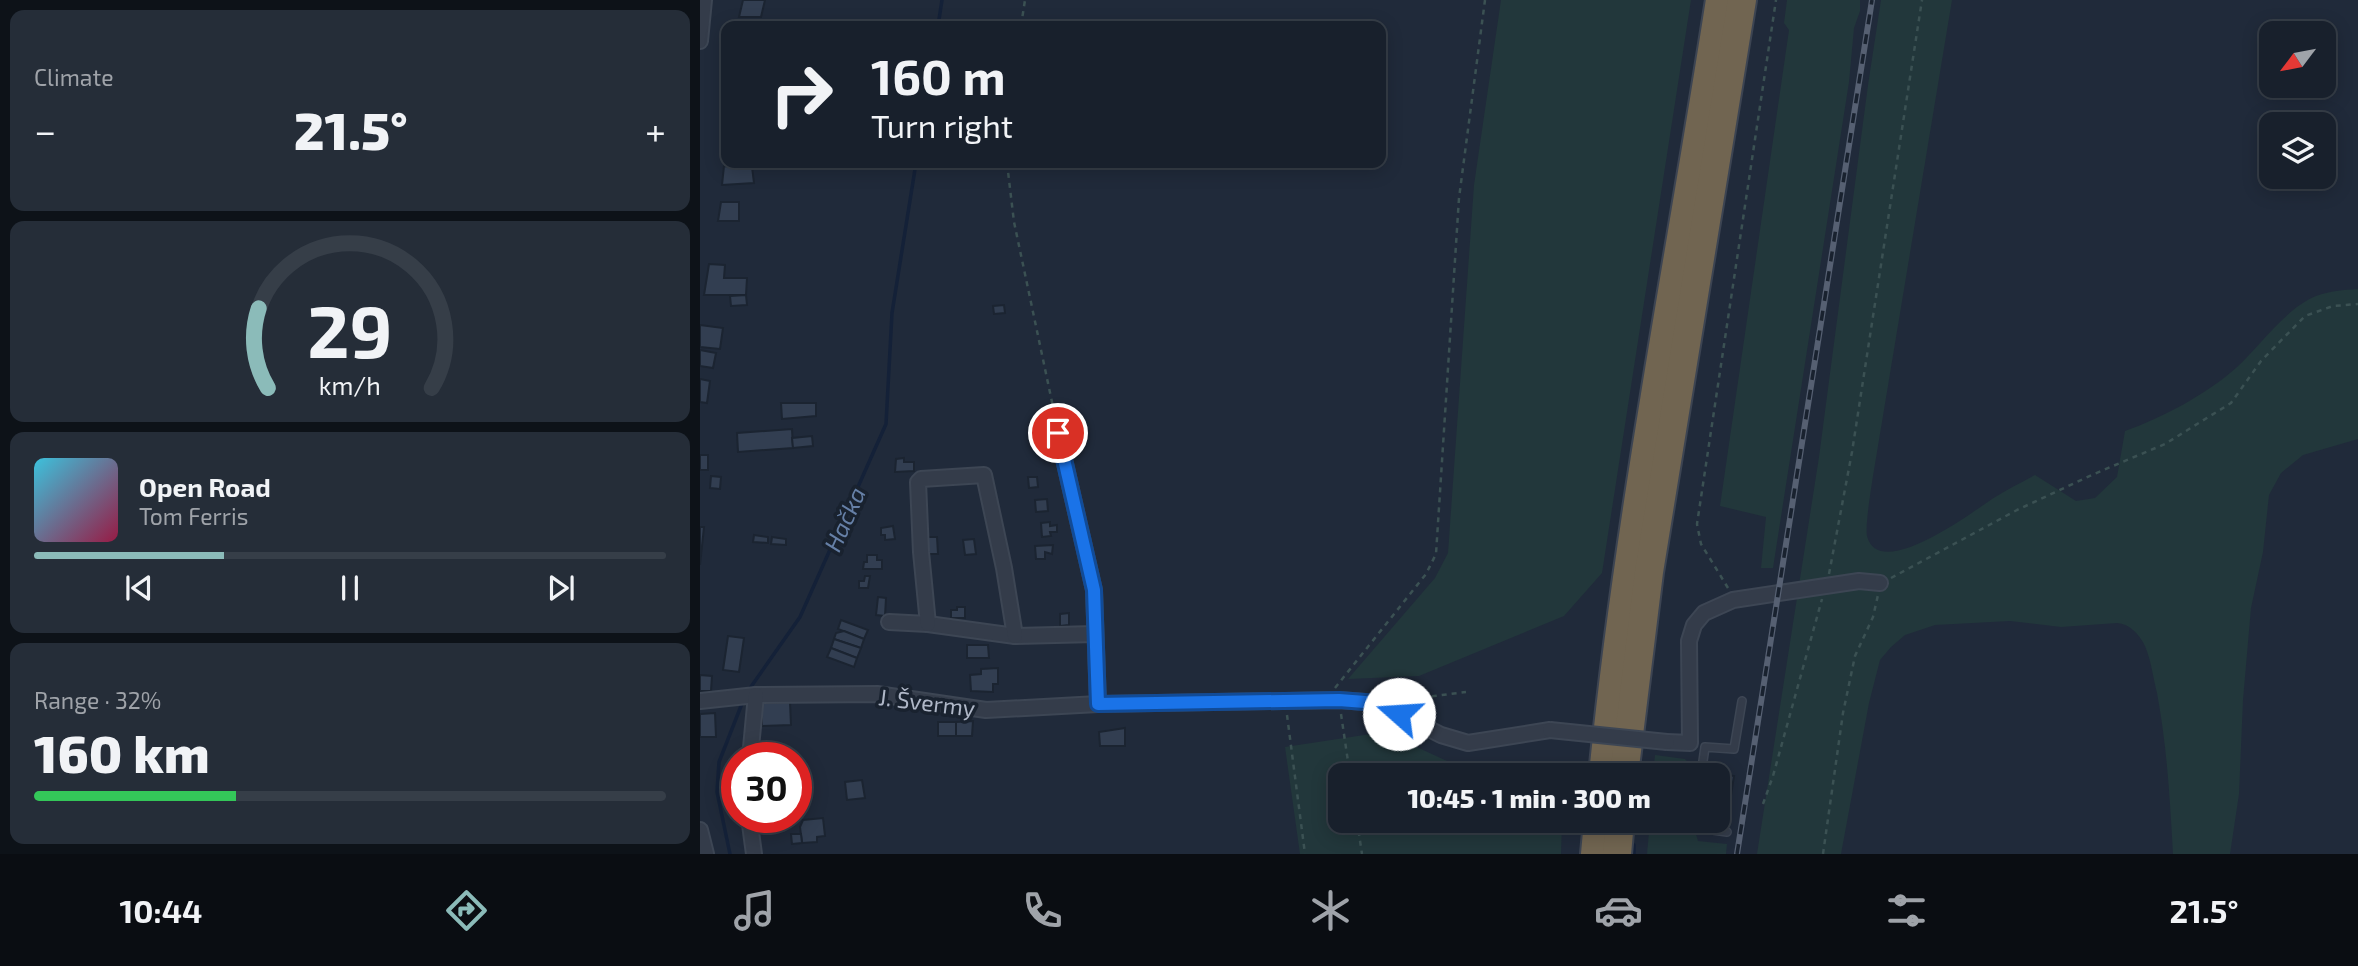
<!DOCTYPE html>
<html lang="en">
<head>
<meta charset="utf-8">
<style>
	:root { --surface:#18202c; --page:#252d38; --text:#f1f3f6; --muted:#9fa3a9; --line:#363e48; --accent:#8bbbb9 }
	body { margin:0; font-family:"Exo 2",sans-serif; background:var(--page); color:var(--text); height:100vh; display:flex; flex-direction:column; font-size:26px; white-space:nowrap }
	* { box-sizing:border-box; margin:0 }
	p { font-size:23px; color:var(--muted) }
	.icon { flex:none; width:38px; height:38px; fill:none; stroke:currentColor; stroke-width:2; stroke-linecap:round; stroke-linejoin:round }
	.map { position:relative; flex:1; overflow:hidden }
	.drawer { display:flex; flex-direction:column; gap:10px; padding:10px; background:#0d1218; width:700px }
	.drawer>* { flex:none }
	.hud { position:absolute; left:21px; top:21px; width:665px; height:147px; border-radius:14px; box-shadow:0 4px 18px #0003,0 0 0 2px var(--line); background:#18202c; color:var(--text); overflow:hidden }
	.needle { width:46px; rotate:238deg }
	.fabs { position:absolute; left:1559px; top:21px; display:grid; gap:14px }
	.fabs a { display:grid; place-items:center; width:77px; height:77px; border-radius:14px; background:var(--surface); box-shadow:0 4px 18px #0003,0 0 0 2px var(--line); font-size:35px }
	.speed { position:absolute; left:21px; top:742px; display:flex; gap:14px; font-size:35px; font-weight:700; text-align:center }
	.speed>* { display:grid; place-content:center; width:91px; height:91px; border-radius:50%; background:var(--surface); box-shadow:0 4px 18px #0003,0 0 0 2px var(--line); line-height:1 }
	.speed .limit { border:10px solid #d22; background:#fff; color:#111 }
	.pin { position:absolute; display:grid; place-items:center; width:60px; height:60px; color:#fff; margin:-30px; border:4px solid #fff; border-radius:50%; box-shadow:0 2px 7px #0007 }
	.me { position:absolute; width:77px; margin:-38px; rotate:289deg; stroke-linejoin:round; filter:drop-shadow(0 0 5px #0008) }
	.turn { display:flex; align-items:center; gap:24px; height:147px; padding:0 35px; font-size:32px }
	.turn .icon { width:91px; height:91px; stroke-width:2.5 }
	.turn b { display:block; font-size:49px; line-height:60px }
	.big { font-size:52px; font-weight:800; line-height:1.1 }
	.drawer .widget { flex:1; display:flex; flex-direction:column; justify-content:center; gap:10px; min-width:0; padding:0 24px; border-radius:14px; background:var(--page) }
	.drawer .dial { align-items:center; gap:0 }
	.dial svg { height:182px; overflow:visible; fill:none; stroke:var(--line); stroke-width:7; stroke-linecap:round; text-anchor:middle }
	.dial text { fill:var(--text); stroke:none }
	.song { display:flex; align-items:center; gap:21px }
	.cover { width:84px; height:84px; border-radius:10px; background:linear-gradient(135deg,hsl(190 70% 55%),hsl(340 70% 35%)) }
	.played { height:7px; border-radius:4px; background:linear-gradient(90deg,var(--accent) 30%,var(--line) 30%) }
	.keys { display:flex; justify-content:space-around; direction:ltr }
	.heat { display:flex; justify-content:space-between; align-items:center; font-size:38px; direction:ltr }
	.charge { height:10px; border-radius:5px; background:linear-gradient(90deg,#34c759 32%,var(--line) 0) }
	.trip { position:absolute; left:628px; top:763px; width:402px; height:70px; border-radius:14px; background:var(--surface); box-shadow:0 4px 18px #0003,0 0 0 2px var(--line); font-weight:800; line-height:70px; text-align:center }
	.menu { display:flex; height:112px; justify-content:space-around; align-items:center; background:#0a0d12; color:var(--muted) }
	.menu .icon { width:49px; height:49px }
	.menu .on { color:var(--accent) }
	.menu b { font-size:32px; color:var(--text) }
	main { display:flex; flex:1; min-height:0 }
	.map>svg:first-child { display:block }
	.green { fill:#22373b }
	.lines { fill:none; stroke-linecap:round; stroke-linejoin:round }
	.stream { stroke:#142138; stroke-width:3.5 }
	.building { fill:#323e51; stroke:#1b2431; stroke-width:2 }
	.lane-casing { stroke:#3d4654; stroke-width:10 }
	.street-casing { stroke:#3d4654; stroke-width:18 }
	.highway-casing { stroke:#3c4452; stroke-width:32 }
	.path { stroke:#3b5153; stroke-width:2.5; stroke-dasharray:5 5; stroke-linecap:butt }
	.lane { stroke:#343c4a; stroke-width:7 }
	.street { stroke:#343c4a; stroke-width:14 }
	.highway { stroke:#716551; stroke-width:28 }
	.rail-casing { stroke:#566072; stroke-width:6 }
	.rail { stroke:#19222f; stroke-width:3.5; stroke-dasharray:10; stroke-linecap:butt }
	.street-bridge-casing { stroke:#3d4654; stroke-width:18; stroke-linecap:butt }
	.street-bridge { stroke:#343c4a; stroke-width:14 }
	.route-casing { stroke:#114b97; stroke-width:18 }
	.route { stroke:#1a73e8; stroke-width:12 }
	.labels { text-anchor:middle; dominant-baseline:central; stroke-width:7; stroke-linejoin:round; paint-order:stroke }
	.street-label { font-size:23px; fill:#afb7c7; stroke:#19222f }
	.water-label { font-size:24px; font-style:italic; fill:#6680a7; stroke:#19222f }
</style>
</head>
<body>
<main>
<section class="drawer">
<div class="widget"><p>Climate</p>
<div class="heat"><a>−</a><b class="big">21.5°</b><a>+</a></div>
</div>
<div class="widget dial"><svg viewBox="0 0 100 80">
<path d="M14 69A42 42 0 1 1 86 69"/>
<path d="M14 69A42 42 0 0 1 10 34" stroke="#8bbbb9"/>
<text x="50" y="56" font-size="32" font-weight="700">29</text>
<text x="50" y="72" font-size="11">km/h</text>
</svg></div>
<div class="widget">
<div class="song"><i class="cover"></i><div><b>Open Road</b><p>Tom Ferris</p></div></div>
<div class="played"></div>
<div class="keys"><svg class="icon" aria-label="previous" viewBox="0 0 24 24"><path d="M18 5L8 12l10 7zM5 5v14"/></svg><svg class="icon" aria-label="pause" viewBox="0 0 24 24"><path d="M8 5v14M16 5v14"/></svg><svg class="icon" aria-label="next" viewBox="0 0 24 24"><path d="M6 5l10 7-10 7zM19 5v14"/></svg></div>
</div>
<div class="widget"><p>Range · 32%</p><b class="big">160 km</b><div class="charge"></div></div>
</section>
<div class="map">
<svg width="1658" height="854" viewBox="0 0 1658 854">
	<rect width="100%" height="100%" fill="#202a3a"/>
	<!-- green -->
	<g class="green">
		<polygon points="801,0 991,0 902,573 864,616 719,676 648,679 735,578 748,553 774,185"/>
		<polygon points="1087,0 1160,0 1160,11 1154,28 1149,82 1073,568 1061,568 1066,517 1020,506 1089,30 1084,23"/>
		<path d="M1181,0H1252L1173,476C1171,489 1165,526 1167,536C1179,583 1274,511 1292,499C1306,490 1321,483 1335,475L1376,501L1395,498L1417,477L1425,431C1464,417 1505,395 1536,368C1560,346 1586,308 1616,296C1630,291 1643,290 1658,289V439L1603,455L1581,473L1569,495L1563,552L1551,608L1543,700L1539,794L1530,854H1473C1470,800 1467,746 1457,693C1453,677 1451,660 1445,646C1439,634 1430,624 1417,623L1361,627L1310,621L1235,625L1205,635L1191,647L1180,660L1169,703L1141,854H1057L1119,457L1168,85Z"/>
		<polygon points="684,732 747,761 791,775 640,775 640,821 862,821 861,854 600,854 585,747"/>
		<polygon points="955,755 985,759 994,770 994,775 953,775"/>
		<polygon points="950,821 992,821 998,841 1027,844 1026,854 947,854"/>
	</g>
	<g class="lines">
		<!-- stream -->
		<g class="stream">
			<polyline points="238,26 242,0"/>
			<polyline points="48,691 100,617 186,424 192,313 216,163"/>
			<polyline points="30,854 17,792 19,762 43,701"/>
			<polyline points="934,854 934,845"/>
		</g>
	</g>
	<!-- building -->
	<g class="building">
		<polygon points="43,0 65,0 61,17 39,17"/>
		<polygon points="24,166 52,167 54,183 22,185"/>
		<polygon points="21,202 39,202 39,221 18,221"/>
		<polygon points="9,264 25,265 24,278 47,278 46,295 4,295"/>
		<polygon points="46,295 47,305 31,306 30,296"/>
		<polygon points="304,305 305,313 294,314 293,306"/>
		<polygon points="0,325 23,328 20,349 0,347"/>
		<polygon points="0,350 16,353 13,368 0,366"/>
		<polygon points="0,379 10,381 7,403 0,402"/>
		<polygon points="81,403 116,403 116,416 82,419"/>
		<polygon points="92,429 93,448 38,452 37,433"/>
		<polygon points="112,436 113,446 93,448 92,438"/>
		<rect x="0" y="455" width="8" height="15"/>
		<polygon points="204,458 204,462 214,462 214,471 195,472 196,459"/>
		<polygon points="11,476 21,477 20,489 10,488"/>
		<polygon points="328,477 337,477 338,487 329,488"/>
		<polygon points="347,499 348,511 336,512 335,500"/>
		<polygon points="350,522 350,526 357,525 357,532 350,532 351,536 342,537 341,523"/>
		<polygon points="193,526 195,539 185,540 185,535 181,535 181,528"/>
		<polygon points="0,527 4,527 0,565"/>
		<polygon points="54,535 68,537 68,543 53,542"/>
		<polygon points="72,537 86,539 86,545 71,544"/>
		<polygon points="226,537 237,537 238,554 227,554"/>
		<polygon points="274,539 276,554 265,555 263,540"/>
		<polygon points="353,545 352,554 345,552 345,559 336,559 335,546"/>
		<polygon points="167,555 177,555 177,560 182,560 182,569 163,569 164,562 167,562"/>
		<polygon points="165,576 170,576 168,588 159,588 159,581 164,581"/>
		<polygon points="178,597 186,598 185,616 176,615"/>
		<polygon points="257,607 265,607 265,618 251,618 251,610 257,610"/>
		<polygon points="369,613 369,625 360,626 360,614"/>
		<polygon points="141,620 168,630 164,639 138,629"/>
		<polygon points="144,631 164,639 161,648 134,639 136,633"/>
		<polygon points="28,636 44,638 39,672 23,670"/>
		<polygon points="134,639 161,648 157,658 131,648"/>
		<polygon points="267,645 288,645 289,658 267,658"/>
		<polygon points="131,648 157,658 154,667 127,657"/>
		<polygon points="298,668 298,684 293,684 293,692 271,691 270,675 281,674 281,669"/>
		<polygon points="0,675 12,676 11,691 0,691"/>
		<polygon points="90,702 91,725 62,726 61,705 64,703"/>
		<polygon points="15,713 16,737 0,737 0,714"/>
		<polygon points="273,721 272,736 256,736 256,722"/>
		<rect x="238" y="722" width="18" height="14"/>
		<polygon points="425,728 425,746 400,746 399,732"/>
		<polygon points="86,747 86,758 63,758 62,750"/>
		<polygon points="1013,773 1034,776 1029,807 1018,805 1018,775 1013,775"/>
		<polygon points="162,780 165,798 147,800 145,782"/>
		<polygon points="67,817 87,817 87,823 68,825"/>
		<polygon points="123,818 125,836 117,837 117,842 102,843 100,827 103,820"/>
		<polygon points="91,834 101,834 102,843 92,844"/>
	</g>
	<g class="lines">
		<!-- lane casing -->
		<g class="lane-casing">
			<g id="lane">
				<polyline points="1001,775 1005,747 1034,749 1042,701"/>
				<polyline points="1001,821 1013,830 1027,832"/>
			</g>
		</g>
		<!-- street casing -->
		<g class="street-casing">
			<g id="street">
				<polyline points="0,41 4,0"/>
				<polyline points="358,433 394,590 398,704"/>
				<polyline points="189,622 228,624 315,636 395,634"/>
				<polyline points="228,624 221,552 218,482 221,479 284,475 304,568 315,636"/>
				<polyline points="0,701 56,695 177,694 286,710 398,704 639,700 678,703 741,735 768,743 850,730"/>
				<polyline points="967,742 990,743 989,641 994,625 1004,613 1033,600 1159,581 1180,583"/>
				<polyline points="50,758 56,695"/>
				<polyline points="49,817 54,854"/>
				<polyline points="0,830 6,854"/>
			</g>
		</g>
		<!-- highway casing -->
		<g class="highway-casing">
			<g id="highway">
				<path d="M903,775C929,515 980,258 1020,0"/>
				<polyline points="924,775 949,572 1042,0"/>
				<polyline points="895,854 898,821"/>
				<polyline points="917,854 920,821"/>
			</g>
		</g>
		<!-- path -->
		<g class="path">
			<polyline points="321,26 325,0"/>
			<polyline points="307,163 314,222 356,421"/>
			<polyline points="1129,574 1152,452 1222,0"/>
			<polyline points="1191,578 1317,510 1394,474 1465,444 1531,403 1561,361 1605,316 1633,306 1658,304"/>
			<polyline points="1028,588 1001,544 997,524 1076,0"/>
			<polyline points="635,688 726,574 736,554 759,198 785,0"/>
			<polyline points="702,700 766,692"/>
			<polyline points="641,714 650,775"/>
			<polyline points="587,715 605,854"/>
			<polyline points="1063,804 1073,776 1122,599"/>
			<polyline points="657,821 662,854"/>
			<polyline points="1123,854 1143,713 1155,656 1173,617 1178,595"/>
		</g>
		<!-- lane -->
		<use href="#lane" class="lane"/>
		<!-- street -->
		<use href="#street" class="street"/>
		<!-- highway -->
		<use href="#highway" class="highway"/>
		<!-- rail casing -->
		<g class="rail-casing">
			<polyline id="rail" points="1037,854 1172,0"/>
		</g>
		<!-- rail -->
		<use href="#rail" class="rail"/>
		<!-- street-bridge casing -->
		<g class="street-bridge-casing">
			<polyline id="street-bridge" points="850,730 967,742"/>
		</g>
		<!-- street-bridge -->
		<use href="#street-bridge" class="street-bridge"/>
	</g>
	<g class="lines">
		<!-- route casing -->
		<g class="route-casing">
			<polyline id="route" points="358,433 394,590 398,704 639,700 678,703 699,714"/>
		</g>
		<!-- route -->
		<use href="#route" class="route"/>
	</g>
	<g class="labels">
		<!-- street labels -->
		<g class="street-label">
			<text transform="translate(227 702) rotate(7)">J. Švermy</text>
		</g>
		<!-- water labels -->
		<g class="water-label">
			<text transform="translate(144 519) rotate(-66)">Hačka</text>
		</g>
	</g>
</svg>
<div class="fabs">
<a><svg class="needle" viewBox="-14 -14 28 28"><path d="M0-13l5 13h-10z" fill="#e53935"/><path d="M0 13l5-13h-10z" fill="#9fa3a9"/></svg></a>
<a><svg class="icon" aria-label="layers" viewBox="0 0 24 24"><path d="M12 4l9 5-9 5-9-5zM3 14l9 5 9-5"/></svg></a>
</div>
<div class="speed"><div class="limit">30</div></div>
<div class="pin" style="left:358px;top:433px;background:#d93025"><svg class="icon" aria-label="arrive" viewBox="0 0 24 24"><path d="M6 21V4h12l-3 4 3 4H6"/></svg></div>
<svg class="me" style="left:699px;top:714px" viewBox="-20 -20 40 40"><circle r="19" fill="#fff"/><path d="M0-13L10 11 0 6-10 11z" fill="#1a73e8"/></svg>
<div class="trip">10:45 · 1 min · 300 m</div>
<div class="hud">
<div class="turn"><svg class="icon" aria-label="right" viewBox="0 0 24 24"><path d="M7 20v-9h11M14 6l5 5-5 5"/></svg><div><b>160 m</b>Turn right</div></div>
</div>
</div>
</main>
<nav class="menu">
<b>10:44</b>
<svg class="icon on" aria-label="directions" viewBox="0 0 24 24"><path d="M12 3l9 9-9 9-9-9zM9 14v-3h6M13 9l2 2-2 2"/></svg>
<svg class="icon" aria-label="music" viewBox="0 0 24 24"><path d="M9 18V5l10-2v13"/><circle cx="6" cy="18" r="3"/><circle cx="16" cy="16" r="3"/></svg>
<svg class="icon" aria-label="phone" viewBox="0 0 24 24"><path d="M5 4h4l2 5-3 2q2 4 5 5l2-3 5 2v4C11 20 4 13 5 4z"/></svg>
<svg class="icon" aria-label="climate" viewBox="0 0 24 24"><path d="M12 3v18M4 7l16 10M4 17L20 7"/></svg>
<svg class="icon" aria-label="car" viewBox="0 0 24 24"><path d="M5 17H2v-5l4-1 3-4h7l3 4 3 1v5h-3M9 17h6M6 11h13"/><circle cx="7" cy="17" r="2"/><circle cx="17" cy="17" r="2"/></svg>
<svg class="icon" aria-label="filters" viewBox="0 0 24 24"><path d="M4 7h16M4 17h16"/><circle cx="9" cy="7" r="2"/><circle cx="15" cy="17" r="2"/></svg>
<b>21.5°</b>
</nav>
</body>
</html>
